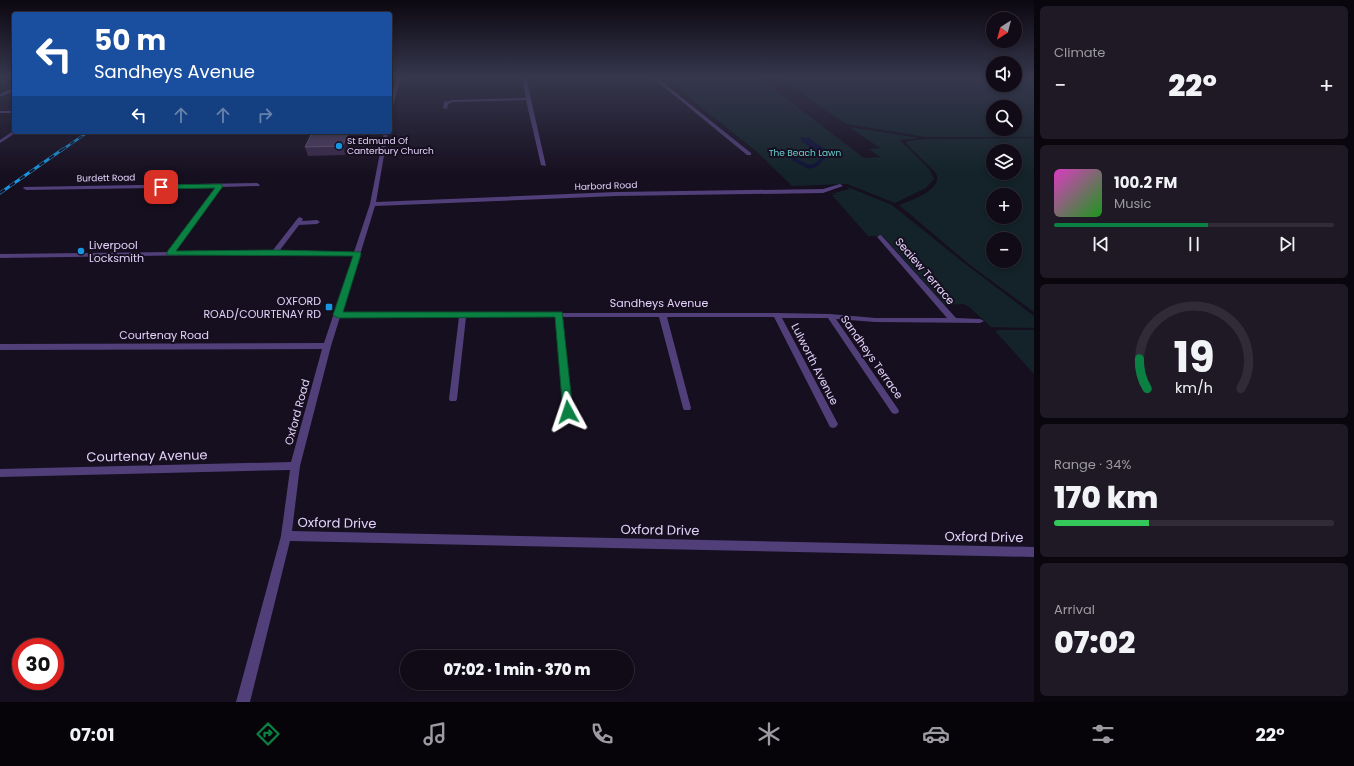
<!DOCTYPE html>
<html lang="en">
<head>
<meta charset="utf-8">
<style>
	:root { --surface:#100b17; --page:#1e1924; --text:#f1f3f6; --muted:#9c9ba1; --line:#302b36; --accent:#0b8043 }
	body { margin:0; font-family:Poppins,sans-serif; background:var(--page); color:var(--text); height:100vh; display:flex; flex-direction:column; font-size:15px; white-space:nowrap }
	* { box-sizing:border-box; margin:0 }
	p { font-size:13px; color:var(--muted) }
	.icon { flex:none; width:22px; height:22px; fill:none; stroke:currentColor; stroke-width:2; stroke-linecap:round; stroke-linejoin:round }
	.map { position:relative; flex:1; overflow:hidden }
	.details { display:flex; flex-direction:column; gap:6px; padding:6px; background:#09060d; width:320px }
	.details>* { flex:none }
	.banner { position:absolute; left:12px; top:12px; width:380px; height:122px; border-radius:4px; box-shadow:0 2px 6px #0003,0 0 0 1px var(--line); background:#1a4fa0; color:#fff; overflow:hidden }
	.needle { width:26px; rotate:216deg }
	.controls { position:absolute; left:986px; top:12px; display:grid; gap:8px }
	.controls a { display:grid; place-items:center; width:36px; height:36px; border-radius:50%; background:var(--surface); box-shadow:0 2px 6px #0003,0 0 0 1px var(--line); font-size:20px }
	.speed { position:absolute; left:12px; top:638px; display:flex; gap:8px; font-size:20px; font-weight:700; text-align:center }
	.speed>* { display:grid; place-content:center; width:52px; height:52px; border-radius:50%; background:var(--surface); box-shadow:0 2px 6px #0003,0 0 0 1px var(--line); line-height:1 }
	.speed .limit { border:6px solid #d22; background:#fff; color:#111 }
	.pin { position:absolute; display:grid; place-items:center; width:34px; height:34px; color:#fff; margin:-17px; border-radius:8px; box-shadow:0 2px 6px #0006 }
	.me { position:absolute; width:44px; margin:-22px; rotate:355deg; stroke-linejoin:round; filter:drop-shadow(0 0 3px #0008) }
	.turn { display:flex; align-items:center; gap:14px; height:84px; padding:0 16px; font-size:18px }
	.turn .icon { width:52px; height:52px; stroke-width:2.5 }
	.turn b { display:block; font-size:28px; line-height:34px }
	.lanes { display:flex; align-items:center; height:38px; padding:0 16px; background:#0003; justify-content:center; gap:20px; direction:ltr }
	.lanes .off { opacity:.35 }
	.big { font-size:30px; font-weight:800; line-height:1.1 }
	.details .card { flex:1; display:flex; flex-direction:column; justify-content:center; gap:6px; min-width:0; padding:0 14px; border-radius:6px; background:var(--page) }
	.details .dial { align-items:center; gap:0 }
	.dial svg { height:104px; overflow:visible; fill:none; stroke:var(--line); stroke-width:7; stroke-linecap:round; text-anchor:middle }
	.dial text { fill:var(--text); stroke:none }
	.song { display:flex; align-items:center; gap:12px }
	.cover { width:48px; height:48px; border-radius:6px; background:linear-gradient(135deg,hsl(310 70% 55%),hsl(120 70% 35%)) }
	.played { height:4px; border-radius:2px; background:linear-gradient(90deg,var(--accent) 55%,var(--line) 55%) }
	.keys { display:flex; justify-content:space-around; direction:ltr }
	.heat { display:flex; justify-content:space-between; align-items:center; font-size:22px; direction:ltr }
	.charge { height:6px; border-radius:3px; background:linear-gradient(90deg,#34c759 34%,var(--line) 0) }
	.trip { position:absolute; left:400px; top:650px; width:234px; height:40px; border-radius:20px; background:var(--surface); box-shadow:0 2px 6px #0003,0 0 0 1px var(--line); font-weight:800; line-height:40px; text-align:center }
	.tab-bar { display:flex; height:64px; justify-content:space-around; align-items:center; background:#060409; color:var(--muted) }
	.tab-bar .icon { width:28px; height:28px }
	.tab-bar .on { color:var(--accent) }
	.tab-bar b { font-size:18px; color:var(--text) }
	main { display:flex; flex:1; min-height:0 }
	.map>svg:first-child { display:block }
	.green { fill:#132329; fill-rule:evenodd }
	.water { fill:#0e1239 }
	.lines { fill:none; stroke-linecap:round; stroke-linejoin:round }
	.stream { stroke:#0e1239; stroke-width:3.5 }
	.minor { fill:#513f7a; fill-rule:evenodd }
	.rail-far1-casing { stroke:#1796e1; stroke-width:2.5 }
	.rail-casing { stroke:#1796e1; stroke-width:3 }
	.rail-far1 { stroke:#160f1f; stroke-width:1.5; stroke-dasharray:5; stroke-linecap:butt }
	.rail { stroke:#160f1f; stroke-width:2; stroke-dasharray:6; stroke-linecap:butt }
	.wall { fill:#3a2a4b }
	.shaded-wall { fill:#241732 }
	.building { fill:#4c3c5e; stroke:#635376 }
	.route { fill:#0b8043; stroke:#07532c }
	.poi-dot { fill:#1796e1; stroke:#160f1f; stroke-width:1.5 }
	.labels { text-anchor:middle; dominant-baseline:central; stroke-width:4; stroke-linejoin:round; paint-order:stroke }
	.far-poi-label { font-size:9px; fill:#e2d2fa; stroke:#160f1f; text-anchor:start }
	.far-park-label { font-size:9px; fill:#66d0d2; stroke:#160f1f }
	.far-street-label { font-size:9px; fill:#e2d2fa; stroke:#160f1f }
	.poi-label { font-size:11px; fill:#e2d2fa; stroke:#160f1f; text-anchor:start }
	.street-label { font-size:11px; fill:#e2d2fa; stroke:#160f1f }
	.near-street-label { font-size:13px; fill:#e2d2fa; stroke:#160f1f }
</style>
</head>
<body>
<main>
<div class="map">
<svg width="1034" height="702" viewBox="0 0 1034 702">
	<rect width="100%" height="100%" fill="#160f1f"/>
	<!-- green -->
	<g class="green">
		<polygon points="665,77 758,77 864,158 880,157 869,149 880,148 849,127 920,138 900,140 930,170 934,179 926,188 895,203 847,184 792,186 755,150 703,109"/>
		<path d="M779,77H993V85H1015V77H1034V137H926L846,124ZM993,107H1015V129H993Z"/>
		<path d="M1034,138V312L970,265L899,205C911,200 946,189 935,172L906,144L908,141L925,139ZM993,151H1015V173H993ZM993,195H1015V217H993ZM993,239H1015V261H993Z"/>
		<polygon points="848,187 892,205 959,259 1034,316 1034,328 991,327 968,306 963,304 945,305 883,236 868,236 832,195 840,195 831,194 849,189"/>
		<polygon points="999,330 1034,330 1034,374 995,331"/>
	</g>
	<!-- water -->
	<polygon class="water" points="801,137 809,138 818,145 832,152 834,156 825,158 814,155 811,148 801,141"/>
	<g class="lines">
		<!-- stream -->
		<polyline class="stream" points="793,159 809,167 816,165 823,158"/>
		<!-- minor -->
		<g class="minor">
			<polygon points="397,77 401,77 392,109 390,110 390,101"/>
			<polygon points="522,77 526,77 546,166 541,165 526,100 453,102 448,104 447,109 443,108 444,102 453,100 526,98"/>
			<polygon points="652,77 656,77 751,153 751,155 747,155"/>
			<polygon points="14,88 14,91 0,97 0,94"/>
			<rect x="0" y="111" width="14" height="2"/>
			<polygon points="13,131 17,132 0,143 0,140"/>
			<polygon points="384,132 388,132 376,202 616,192 823,189 840,184 843,186 823,193 616,196 375,206 342,313 777,313 830,314 875,318 947,318 878,238 877,237 880,235 882,236 956,318 980,319 984,321 980,323 875,322 836,319 898,409 899,411 898,413 895,414 892,413 828,318 782,318 838,424 836,427 833,428 830,427 774,317 667,317 691,408 690,410 684,410 683,408 659,317 563,317 572,412 571,414 568,415 565,414 564,412 556,317 466,317 457,399 456,401 450,401 449,399 459,317 340,317 331,346 300,466 292,531 1034,547 1034,557 290,541 250,702 236,702 281,536 290,470 0,477 0,469 291,462 322,349 0,350 0,344 324,343 353,256 275,254 0,258 0,254 168,252 216,187 26,190 23,188 24,187 257,183 260,185 259,186 222,187 175,251 273,250 298,218 300,217 303,219 302,221 317,220 320,222 317,224 299,225 280,250 354,252 370,204"/>
		</g>
		<!-- rail-far1 casing -->
		<g class="rail-far1-casing">
			<polyline id="rail-far1" points="62,150 88,132"/>
		</g>
		<!-- rail casing -->
		<g class="rail-casing">
			<polyline id="rail" points="0,193 63,149"/>
		</g>
		<!-- rail-far1 -->
		<use href="#rail-far1" class="rail-far1"/>
		<!-- rail -->
		<use href="#rail" class="rail"/>
	</g>
	<!-- wall -->
	<polygon class="wall" points="348,132 350,141 345,155 308,156 305,147"/>
	<!-- shaded-wall -->
	<polygon class="shaded-wall" points="348,132 350,141 345,155 343,146"/>
	<!-- building -->
	<polygon class="building" points="348,132 343,146 305,147 312,133"/>
	<!-- sky -->
	<linearGradient id="sky" x2="0" y2="1"><stop stop-color="#0c0811"/><stop offset="0.44" stop-color="#36374d"/><stop offset="1" stop-color="#36374d" stop-opacity="0"/></linearGradient>
	<rect width="1034" height="175" fill="url(#sky)"/>
	<!-- route -->
	<polygon class="route" points="220,184 223,186 176,251 275,250 360,252 361,254 343,312 562,312 573,412 571,415 564,415 563,412 555,317 338,318 333,315 353,256 167,255 167,252 215,188 161,189 157,187 158,185"/>
	<!-- markers -->
	<g class="poi-dot">
		<circle cx="339" cy="146" r="4"/>
		<circle cx="81" cy="251" r="4"/>
		<rect x="325" y="303" width="8" height="8" rx="2"/>
	</g>
	<g class="labels">
		<!-- far-poi labels -->
		<g class="far-poi-label">
			<text x="347" y="141">St Edmund Of<tspan x="347" dy="10">Canterbury Church</tspan></text>
		</g>
		<!-- far-park labels -->
		<g class="far-park-label">
			<text x="805" y="153">The Beach Lawn</text>
		</g>
		<!-- far-street labels -->
		<g class="far-street-label">
			<text transform="translate(106 178) rotate(-1)">Burdett Road</text>
			<text transform="translate(606 186) rotate(-2)">Harbord Road</text>
		</g>
		<!-- poi labels -->
		<g class="poi-label">
			<text x="89" y="245">Liverpool<tspan x="89" dy="13">Locksmith</tspan></text>
			<text x="321" y="301" text-anchor="end">OXFORD<tspan x="321" dy="13">ROAD/COURTENAY RD</tspan></text>
		</g>
		<!-- street labels -->
		<g class="street-label">
			<text transform="translate(925 271) rotate(49)">Seaiew Terrace</text>
			<text x="659" y="303">Sandheys Avenue</text>
			<text x="164" y="335">Courtenay Road</text>
			<text transform="translate(872 357) rotate(55)">Sandheys Terrace</text>
			<text transform="translate(815 364) rotate(63)">Lulworth Avenue</text>
			<text transform="translate(297 412) rotate(-75)">Oxford Road</text>
		</g>
		<!-- near-street labels -->
		<g class="near-street-label">
			<text transform="translate(147 456) rotate(-1)">Courtenay Avenue</text>
			<text transform="translate(337 523) rotate(1)">Oxford Drive</text>
			<text transform="translate(660 530) rotate(1)">Oxford Drive</text>
			<text transform="translate(984 537) rotate(1)">Oxford Drive</text>
		</g>
	</g>
</svg>
<div class="controls">
<a><svg class="needle" viewBox="-14 -14 28 28"><path d="M0-13l5 13h-10z" fill="#e53935"/><path d="M0 13l5-13h-10z" fill="#9c9ba1"/></svg></a>
<a><svg class="icon" aria-label="sound" viewBox="0 0 24 24"><path d="M4 9h4l5-4v14l-5-4H4zM17 9q2 3 0 6"/></svg></a>
<a><svg class="icon" aria-label="search" viewBox="0 0 24 24"><circle cx="10" cy="10" r="6"/><path d="M15 15l6 6"/></svg></a>
<a><svg class="icon" aria-label="layers" viewBox="0 0 24 24"><path d="M12 4l9 5-9 5-9-5zM3 14l9 5 9-5"/></svg></a>
<a>+</a>
<a>−</a>
</div>
<div class="speed"><div class="limit">30</div></div>
<div class="pin" style="left:161px;top:187px;background:#d93025"><svg class="icon" aria-label="arrive" viewBox="0 0 24 24"><path d="M6 21V4h12l-3 4 3 4H6"/></svg></div>
<svg class="me" style="left:568px;top:412px" viewBox="-20 -20 40 40"><path d="M0-17L14 15 0 8-14 15z" fill="#0b8043" stroke="#fff" stroke-width="4"/></svg>
<div class="trip">07:02 · 1 min · 370 m</div>
<div class="banner">
<div class="turn"><svg class="icon" aria-label="left" viewBox="0 0 24 24"><path d="M17 20v-9H6M10 6l-5 5 5 5"/></svg><div><b>50 m</b>Sandheys Avenue</div></div>
<div class="lanes"><svg class="icon" aria-label="left" viewBox="0 0 24 24"><path d="M17 20v-9H6M10 6l-5 5 5 5"/></svg><svg class="icon off" aria-label="ahead" viewBox="0 0 24 24"><path d="M12 20V5M6 11l6-6 6 6"/></svg><svg class="icon off" aria-label="ahead" viewBox="0 0 24 24"><path d="M12 20V5M6 11l6-6 6 6"/></svg><svg class="icon off" aria-label="right" viewBox="0 0 24 24"><path d="M7 20v-9h11M14 6l5 5-5 5"/></svg></div>
</div>
</div>
<section class="details">
<div class="card"><p>Climate</p>
<div class="heat"><a>−</a><b class="big">22°</b><a>+</a></div>
</div>
<div class="card">
<div class="song"><i class="cover"></i><div><b>100.2 FM</b><p>Music</p></div></div>
<div class="played"></div>
<div class="keys"><svg class="icon" aria-label="previous" viewBox="0 0 24 24"><path d="M18 5L8 12l10 7zM5 5v14"/></svg><svg class="icon" aria-label="pause" viewBox="0 0 24 24"><path d="M8 5v14M16 5v14"/></svg><svg class="icon" aria-label="next" viewBox="0 0 24 24"><path d="M6 5l10 7-10 7zM19 5v14"/></svg></div>
</div>
<div class="card dial"><svg viewBox="0 0 100 80">
<path d="M14 69A42 42 0 1 1 86 69"/>
<path d="M14 69A42 42 0 0 1 8 46" stroke="#0b8043"/>
<text x="50" y="56" font-size="32" font-weight="700">19</text>
<text x="50" y="72" font-size="11">km/h</text>
</svg></div>
<div class="card"><p>Range · 34%</p><b class="big">170 km</b><div class="charge"></div></div>
<div class="card"><p>Arrival</p><b class="big">07:02</b></div>
</section>
</main>
<nav class="tab-bar">
<b>07:01</b>
<svg class="icon on" aria-label="directions" viewBox="0 0 24 24"><path d="M12 3l9 9-9 9-9-9zM9 14v-3h6M13 9l2 2-2 2"/></svg>
<svg class="icon" aria-label="music" viewBox="0 0 24 24"><path d="M9 18V5l10-2v13"/><circle cx="6" cy="18" r="3"/><circle cx="16" cy="16" r="3"/></svg>
<svg class="icon" aria-label="phone" viewBox="0 0 24 24"><path d="M5 4h4l2 5-3 2q2 4 5 5l2-3 5 2v4C11 20 4 13 5 4z"/></svg>
<svg class="icon" aria-label="climate" viewBox="0 0 24 24"><path d="M12 3v18M4 7l16 10M4 17L20 7"/></svg>
<svg class="icon" aria-label="car" viewBox="0 0 24 24"><path d="M5 17H2v-5l4-1 3-4h7l3 4 3 1v5h-3M9 17h6M6 11h13"/><circle cx="7" cy="17" r="2"/><circle cx="17" cy="17" r="2"/></svg>
<svg class="icon" aria-label="filters" viewBox="0 0 24 24"><path d="M4 7h16M4 17h16"/><circle cx="9" cy="7" r="2"/><circle cx="15" cy="17" r="2"/></svg>
<b>22°</b>
</nav>
</body>
</html>
